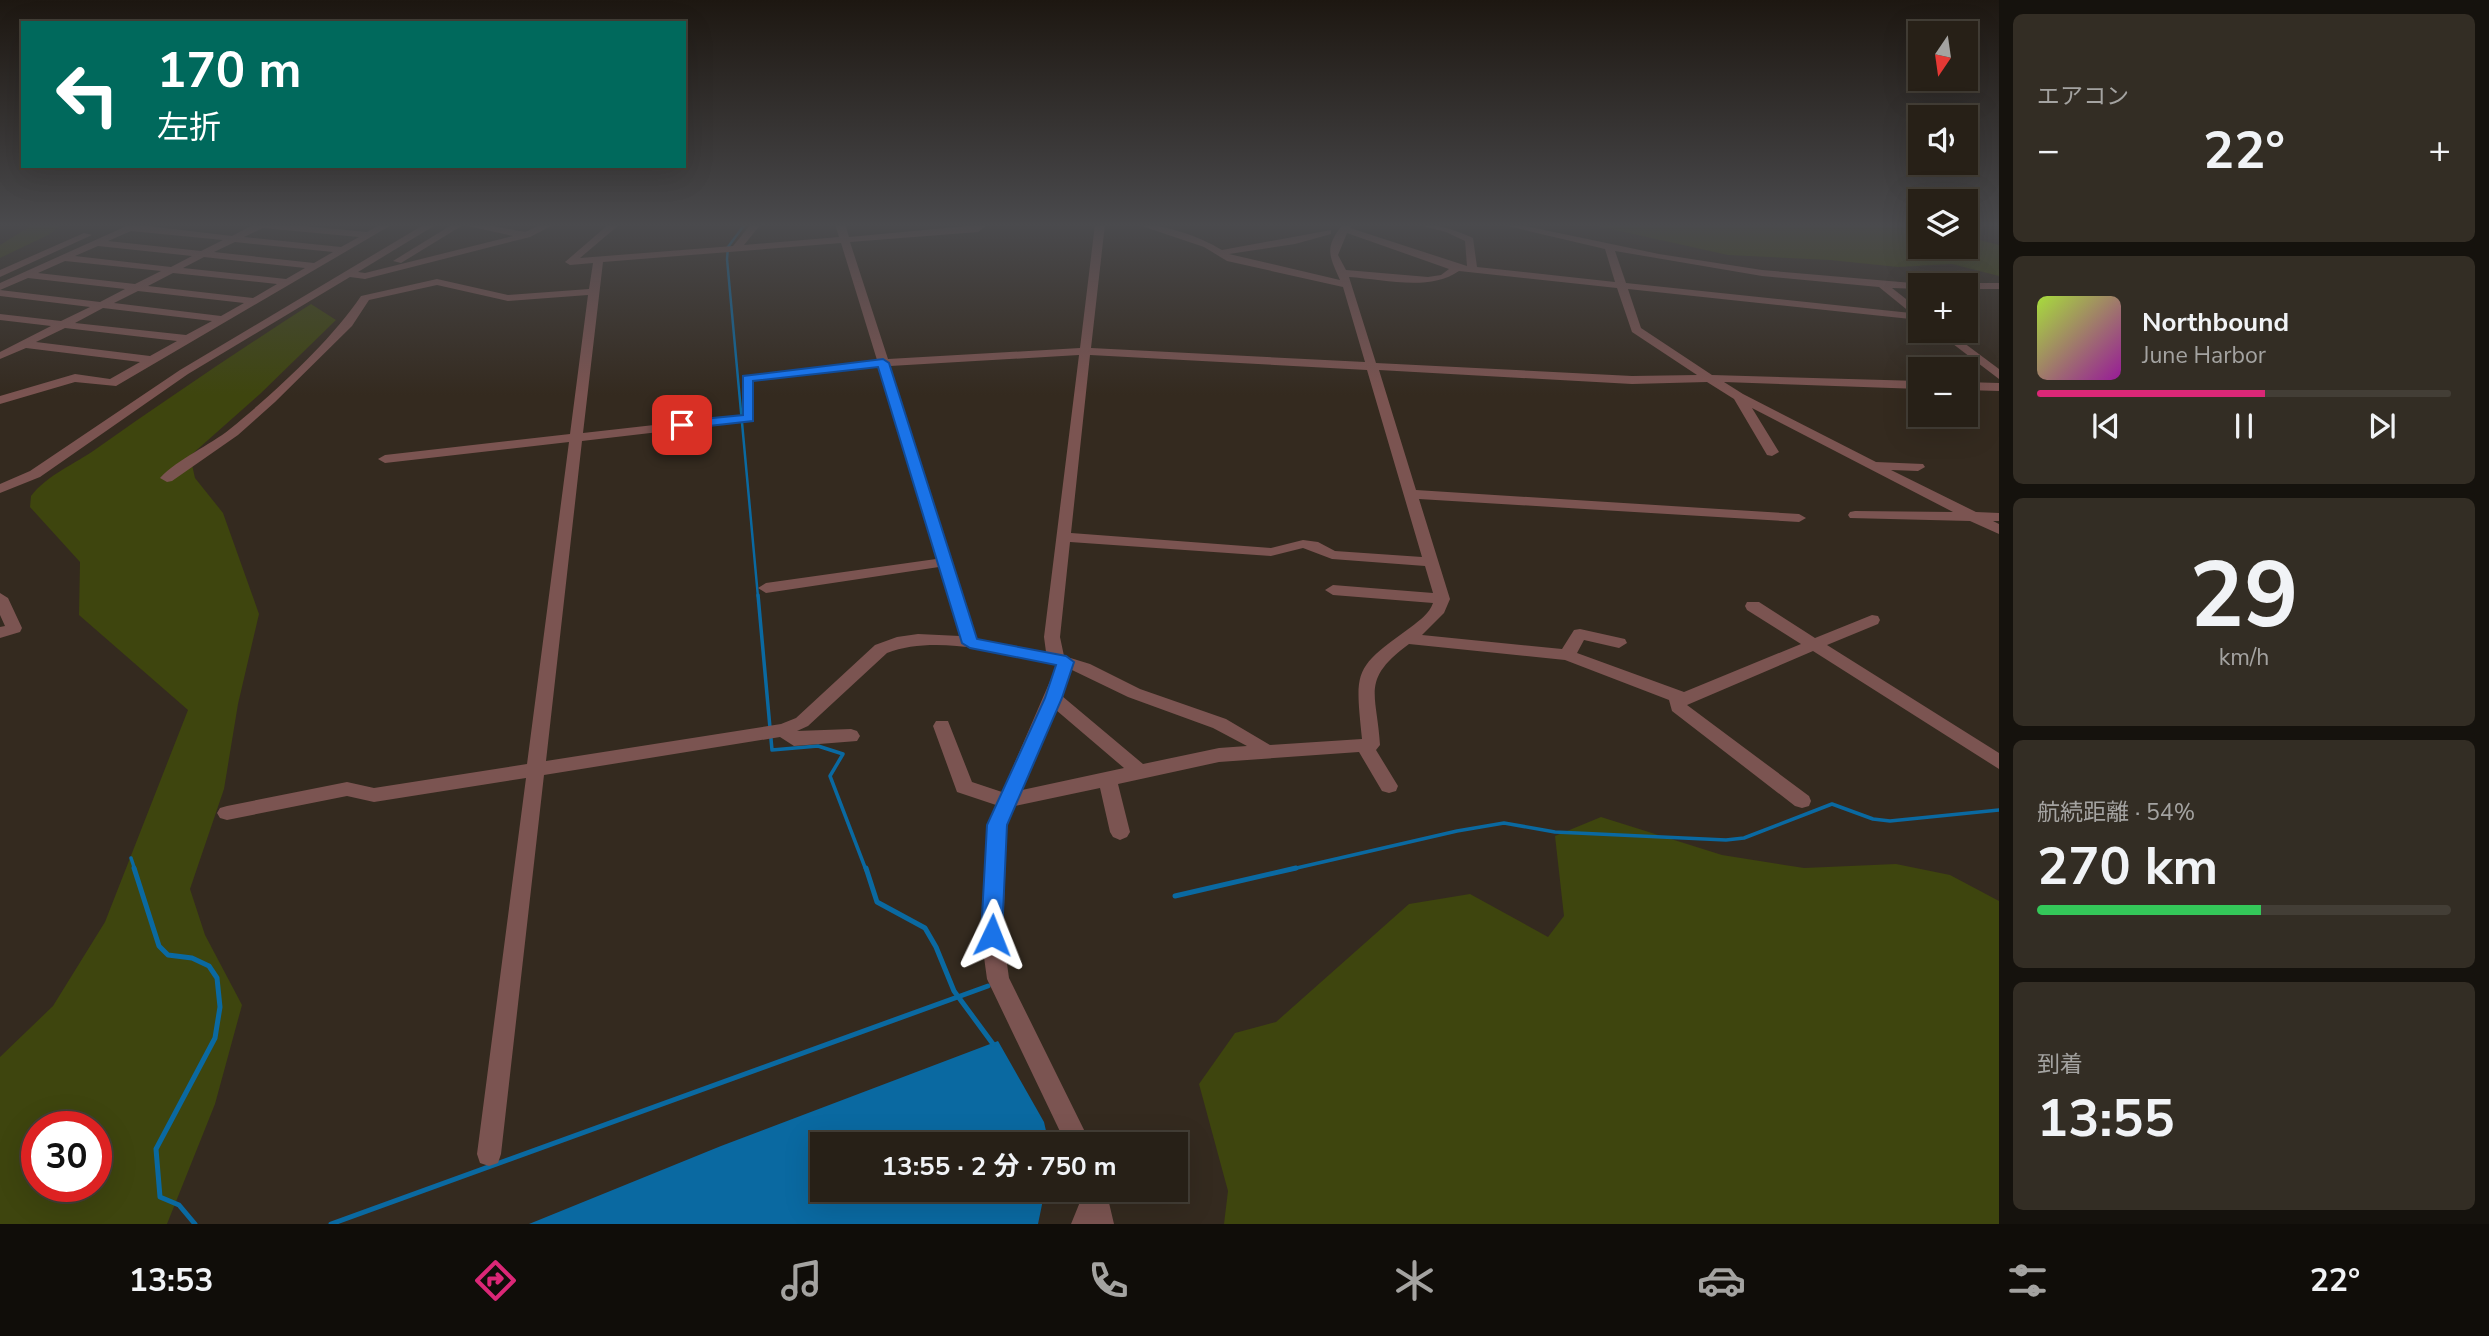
<!DOCTYPE html>
<html lang="ja">
<head>
<meta charset="utf-8">
<style>
	:root { --surface:#272017; --page:#332d24; --text:#f1f3f6; --muted:#a4a3a1; --line:#433e36; --accent:#db2777 }
	body { margin:0; font-family:"Nunito Sans","Noto Sans JP",sans-serif; background:var(--page); color:var(--text); height:100vh; display:flex; flex-direction:column; font-size:26px; white-space:nowrap }
	* { box-sizing:border-box; margin:0 }
	p { font-size:23px; color:var(--muted) }
	.icon { flex:none; width:38px; height:38px; fill:none; stroke:currentColor; stroke-width:2; stroke-linecap:round; stroke-linejoin:round }
	.map { position:relative; flex:1; overflow:hidden }
	.sheet { display:flex; flex-direction:column; gap:14px; padding:14px; background:#15120d; width:490px }
	.sheet>* { flex:none }
	.guide { position:absolute; left:21px; top:21px; width:665px; height:147px; border-radius:0px; box-shadow:0 7px 28px #0002,0 0 0 2px var(--line); background:#00695c; color:#fff; overflow:hidden }
	.needle { width:46px; rotate:193deg }
	.tools { position:absolute; left:1908px; top:21px; display:grid; gap:14px }
	.tools a { display:grid; place-items:center; width:70px; height:70px; border-radius:0px; background:var(--surface); box-shadow:0 7px 28px #0002,0 0 0 2px var(--line); font-size:35px }
	.speed { position:absolute; left:21px; top:1111px; display:flex; gap:14px; font-size:35px; font-weight:700; text-align:center }
	.speed>* { display:grid; place-content:center; width:91px; height:91px; border-radius:50%; background:var(--surface); box-shadow:0 7px 28px #0002,0 0 0 2px var(--line); line-height:1 }
	.speed .limit { border:10px solid #d22; background:#fff; color:#111 }
	.pin { position:absolute; display:grid; place-items:center; width:60px; height:60px; color:#fff; margin:-30px; border-radius:14px; box-shadow:0 4px 10px #0006 }
	.me { position:absolute; width:77px; margin:-38px; rotate:2deg; stroke-linejoin:round; filter:drop-shadow(0 0 5px #0008) }
	.turn { display:flex; align-items:center; gap:24px; height:147px; padding:0 21px; font-size:32px }
	.turn .icon { width:91px; height:91px; stroke-width:2.5 }
	.turn b { display:block; font-size:49px; line-height:60px }
	.big { font-size:52px; font-weight:700; line-height:1.1 }
	.sheet .tile { flex:1; display:flex; flex-direction:column; justify-content:center; gap:10px; min-width:0; padding:0 24px; border-radius:10px; background:var(--page) }
	.sheet .dial { align-items:center; gap:0 }
	.dial b { font-size:91px; line-height:1 }
	.song { display:flex; align-items:center; gap:21px }
	.cover { width:84px; height:84px; border-radius:10px; background:linear-gradient(135deg,hsl(80 70% 55%),hsl(300 70% 35%)) }
	.played { height:7px; border-radius:4px; background:linear-gradient(90deg,var(--accent) 55%,var(--line) 55%) }
	.keys { display:flex; justify-content:space-around; direction:ltr }
	.heat { display:flex; justify-content:space-between; align-items:center; font-size:38px; direction:ltr }
	.charge { height:10px; border-radius:5px; background:linear-gradient(90deg,#34c759 54%,var(--line) 0) }
	.trip { position:absolute; left:810px; top:1132px; width:378px; height:70px; border-radius:0px; background:var(--surface); box-shadow:0 7px 28px #0002,0 0 0 2px var(--line); font-weight:700; line-height:70px; text-align:center }
	.menu { display:flex; height:112px; justify-content:space-around; align-items:center; background:#100d09; color:var(--muted) }
	.menu .icon { width:49px; height:49px }
	.menu .selected { color:var(--accent) }
	.menu b { font-size:32px; color:var(--text) }
	main { display:flex; flex:1; min-height:0 }
	.map>svg:first-child { display:block }
	.green { fill:#3e450e; fill-rule:evenodd }
	.water { fill:#0a69a1 }
	.lines { fill:none; stroke-linecap:round; stroke-linejoin:round }
	.stream-far2 { stroke:#0a69a1; stroke-width:2.5 }
	.stream-far1 { stroke:#0a69a1; stroke-width:3.5 }
	.stream { stroke:#0a69a1; stroke-width:5 }
	.minor { fill:#7b5451; fill-rule:evenodd }
	.route { fill:#1a73e8; stroke:#114b97; stroke-width:2 }
</style>
</head>
<body>
<main>
<div class="map">
<svg width="1999" height="1224" viewBox="0 0 1999 1224">
	<rect width="100%" height="100%" fill="#342a1f"/>
	<!-- green -->
	<g class="green">
		<polygon points="34,224 63,224 48,235 0,258 0,245"/>
		<polygon points="1588,224 1920,224 1920,247 1965,247 1965,236 1999,245 1999,276 1952,264 1898,267 1830,260 1728,255"/>
		<path d="M311,304L336,320L260,394L190,456L195,478L223,513L259,614L238,704L224,789L190,889L205,935L242,1005L215,1104L167,1224H0V1057L53,1006L105,922L188,710L79,615L80,562L30,507L31,496C47,475 75,464 96,449C167,399 238,351 311,304ZM37,1127H96V1186H37Z"/>
		<polygon points="1601,817 1722,855 1804,868 1896,864 1950,875 1999,901 1999,1224 1224,1224 1228,1191 1199,1084 1235,1033 1276,1022 1409,904 1470,894 1548,937 1564,916 1555,836"/>
	</g>
	<!-- water -->
	<polygon class="water" points="998,1041 1044,1122 1049,1144 822,1144 822,1190 1045,1190 1038,1224 529,1224 721,1146"/>
	<g class="lines">
		<!-- stream-far2 -->
		<polyline class="stream-far2" points="745,224 728,247 727,259 758,597"/>
		<!-- stream-far1 -->
		<g class="stream-far1">
			<polyline points="758,595 772,750 818,746 843,754 830,776 866,870"/>
			<polyline points="131,858 135,870"/>
			<polyline points="1288,870 1457,831 1504,823 1555,832 1726,840 1744,838 1832,804 1873,819 1890,821 1999,810"/>
		</g>
		<!-- stream -->
		<g class="stream">
			<polyline points="134,868 159,946 168,955 192,958 209,966 217,978 220,1007 215,1038 156,1149 160,1197 179,1205 195,1224"/>
			<polyline points="866,868 877,902 925,928 936,947 954,991 993,1044"/>
			<polyline points="1175,896 1296,868"/>
			<polyline points="331,1224 988,986"/>
		</g>
		<!-- minor -->
		<g class="minor">
			<path d="M131,224L232,236L251,226L248,224H282L367,232L381,224H393L116,386L75,382L0,404V396L75,374L110,379L140,362L26,348L0,359V352L51,326L0,320V314L61,321L90,307L0,296V283ZM263,228L359,237L341,247L244,237ZM131,231L223,240L201,251L108,241ZM235,242L333,252L314,263L214,252ZM98,246L192,256L171,267L75,256ZM204,257L305,268L286,279L183,268ZM65,261L161,271L135,284L38,273ZM173,273L277,284L253,298L148,286ZM28,278L125,289L100,302L0,290ZM138,291L244,303L221,316L114,303ZM103,308L212,321L186,335L75,323ZM65,328L177,341L150,356L36,342Z"/>
			<polygon points="425,224 437,224 358,272 365,273 513,236 463,225 401,263 393,261 453,224 482,224 525,232 543,224 555,224 530,237 365,279 350,277 188,374 40,477 0,493 0,484 30,471 180,370"/>
			<path d="M609,224H620L580,258L733,246L751,224H761L744,245L839,237L835,224H845L849,237L989,224L978,232L850,242L888,359L1080,348L1095,224H1105L1091,348L1365,362L1343,287L1227,261L1204,247L1136,224C1163,224 1199,236 1222,250L1331,230V234L1295,244L1229,254L1340,280C1329,255 1324,248 1343,224H1353L1350,228L1467,266L1465,241L1446,232L1415,224C1437,224 1453,229 1473,238L1477,267L1615,282L1605,249L1499,224H1516L1659,254L1762,270L1924,284L1920,285V289L1892,288L1920,310V320L1628,289L1641,328L1712,375L1920,381V389L1724,382L1743,394L1876,462L1923,464L1925,467L1918,471L1891,470L1976,512L1999,513V521H1993L1999,524V534L1970,521L1850,518L1848,515L1850,512L1855,511L1953,512L1752,408L1779,452L1772,456L1767,455L1734,399L1707,382L1632,384L1379,370L1416,490L1799,514L1806,518L1799,522L1419,499L1450,599L1444,613L1422,635L1562,649L1574,630L1580,629L1625,639L1627,643L1619,648L1584,640L1577,653L1684,692L1801,644L1747,610L1745,606L1747,602H1759L1815,638L1872,615L1878,616L1880,620L1878,624L1827,645L1999,753V769L1813,651L1687,705L1809,796L1811,801L1809,806L1802,808L1795,806L1672,711L1669,700L1565,660L1409,644C1360,680 1377,693 1380,745L1376,750L1398,786L1396,791L1389,793L1382,791L1359,752L1219,762L1118,784L1130,832L1127,837L1120,840L1113,837L1110,832L1100,788L1015,806L1007,825L1003,935L1009,978L1091,1144H1066L987,979L981,935L987,825L996,805L957,792L933,726L936,721H948L972,782L1002,792L1057,665C1007,653 935,634 887,653L808,726L797,731L851,729L857,731L860,736L857,741L794,746L780,737L544,775L501,1154L498,1163L489,1166L480,1163L477,1154L526,778L374,802L347,796L227,820L220,818L217,813L220,808L227,806L347,782L374,788L527,764L569,442L385,463L378,459L385,455L570,434L588,295L508,301L437,285L369,300L352,326L275,402L238,435L172,481L167,482L160,478C179,458 209,446 230,429C273,394 331,341 361,296L437,279L508,295L589,289L593,263L570,265L565,262ZM1347,233L1449,269L1441,275L1428,277L1346,270L1338,255ZM841,243L877,360L743,376V415L583,433L603,262ZM1615,251L1762,276L1879,287L1911,313L1626,283ZM1459,271L1617,288L1632,332L1697,375L1632,376L1376,363L1349,277C1383,279 1429,292 1459,271ZM1079,355L1044,637L1046,652L977,639L890,366ZM1090,355L1367,370L1422,557L1335,551L1318,542L1303,540L1271,548L1071,533ZM879,367L936,559L766,583L758,588L766,593L939,567L960,636L918,634L897,637L875,645L796,718L781,724L546,761L582,441L753,421V381ZM1070,542L1271,556L1303,548L1332,559L1425,566L1433,593L1333,585L1325,590L1333,595L1433,603C1429,614 1420,620 1411,627C1353,669 1355,669 1362,739L1270,745L1226,719L1140,689L1090,664L1064,656L1060,637ZM1072,670L1128,697L1213,728L1247,746L1219,748L1143,764L1062,696ZM1056,710L1124,768L1022,790Z"/>
			<polygon points="84,233 92,235 0,277 0,270"/>
			<polygon points="1965,283 1999,283 1999,289 1965,289 1965,285 1960,285"/>
			<polygon points="1936,331 1948,331 1999,369 1999,379"/>
			<polygon points="1965,382 1999,383 1999,391 1965,390"/>
			<polygon points="0,593 8,598 22,628 20,632 0,638 0,627 5,626 0,615"/>
			<polygon points="1080,1190 1106,1190 1114,1224 1071,1224 1082,1197"/>
		</g>
	</g>
	<!-- sky -->
	<linearGradient id="sky" x2="0" y2="1"><stop stop-color="#1d1711"/><stop offset="0.57" stop-color="#4a4a4d"/><stop offset="1" stop-color="#4a4a4d" stop-opacity="0"/></linearGradient>
	<rect width="1999" height="395" fill="url(#sky)"/>
	<!-- route -->
	<polygon class="route" points="883,359 889,363 977,639 1066,656 1074,662 1062,698 1007,825 1002,935 999,941 992,944 984,941 981,935 987,825 1045,698 1056,665 970,648 962,643 878,367 753,381 753,421 682,429 676,425 682,421 743,415 743,376"/>
</svg>
<div class="tools">
<a><svg class="needle" viewBox="-14 -14 28 28"><path d="M0-13l5 13h-10z" fill="#e53935"/><path d="M0 13l5-13h-10z" fill="#a4a3a1"/></svg></a>
<a><svg class="icon" aria-label="sound" viewBox="0 0 24 24"><path d="M4 9h4l5-4v14l-5-4H4zM17 9q2 3 0 6"/></svg></a>
<a><svg class="icon" aria-label="layers" viewBox="0 0 24 24"><path d="M12 4l9 5-9 5-9-5zM3 14l9 5 9-5"/></svg></a>
<a>+</a>
<a>−</a>
</div>
<div class="speed"><div class="limit">30</div></div>
<div class="pin" style="left:682px;top:425px;background:#d93025"><svg class="icon" aria-label="arrive" viewBox="0 0 24 24"><path d="M6 21V4h12l-3 4 3 4H6"/></svg></div>
<svg class="me" style="left:992px;top:935px" viewBox="-20 -20 40 40"><path d="M0-17L14 15 0 8-14 15z" fill="#1a73e8" stroke="#fff" stroke-width="4"/></svg>
<div class="trip">13:55 · 2 分 · 750 m</div>
<div class="guide">
<div class="turn"><svg class="icon" aria-label="left" viewBox="0 0 24 24"><path d="M17 20v-9H6M10 6l-5 5 5 5"/></svg><div><b>170 m</b>左折</div></div>
</div>
</div>
<section class="sheet">
<div class="tile"><p>エアコン</p>
<div class="heat"><a>−</a><b class="big">22°</b><a>+</a></div>
</div>
<div class="tile">
<div class="song"><i class="cover"></i><div><b>Northbound</b><p>June Harbor</p></div></div>
<div class="played"></div>
<div class="keys"><svg class="icon" aria-label="previous" viewBox="0 0 24 24"><path d="M18 5L8 12l10 7zM5 5v14"/></svg><svg class="icon" aria-label="pause" viewBox="0 0 24 24"><path d="M8 5v14M16 5v14"/></svg><svg class="icon" aria-label="next" viewBox="0 0 24 24"><path d="M6 5l10 7-10 7zM19 5v14"/></svg></div>
</div>
<div class="tile dial"><b>29</b><p>km/h</p></div>
<div class="tile"><p>航続距離 · 54%</p><b class="big">270 km</b><div class="charge"></div></div>
<div class="tile"><p>到着</p><b class="big">13:55</b></div>
</section>
</main>
<nav class="menu">
<b>13:53</b>
<svg class="icon selected" aria-label="directions" viewBox="0 0 24 24"><path d="M12 3l9 9-9 9-9-9zM9 14v-3h6M13 9l2 2-2 2"/></svg>
<svg class="icon" aria-label="music" viewBox="0 0 24 24"><path d="M9 18V5l10-2v13"/><circle cx="6" cy="18" r="3"/><circle cx="16" cy="16" r="3"/></svg>
<svg class="icon" aria-label="phone" viewBox="0 0 24 24"><path d="M5 4h4l2 5-3 2q2 4 5 5l2-3 5 2v4C11 20 4 13 5 4z"/></svg>
<svg class="icon" aria-label="climate" viewBox="0 0 24 24"><path d="M12 3v18M4 7l16 10M4 17L20 7"/></svg>
<svg class="icon" aria-label="car" viewBox="0 0 24 24"><path d="M5 17H2v-5l4-1 3-4h7l3 4 3 1v5h-3M9 17h6M6 11h13"/><circle cx="7" cy="17" r="2"/><circle cx="17" cy="17" r="2"/></svg>
<svg class="icon" aria-label="filters" viewBox="0 0 24 24"><path d="M4 7h16M4 17h16"/><circle cx="9" cy="7" r="2"/><circle cx="15" cy="17" r="2"/></svg>
<b>22°</b>
</nav>
</body>
</html>
